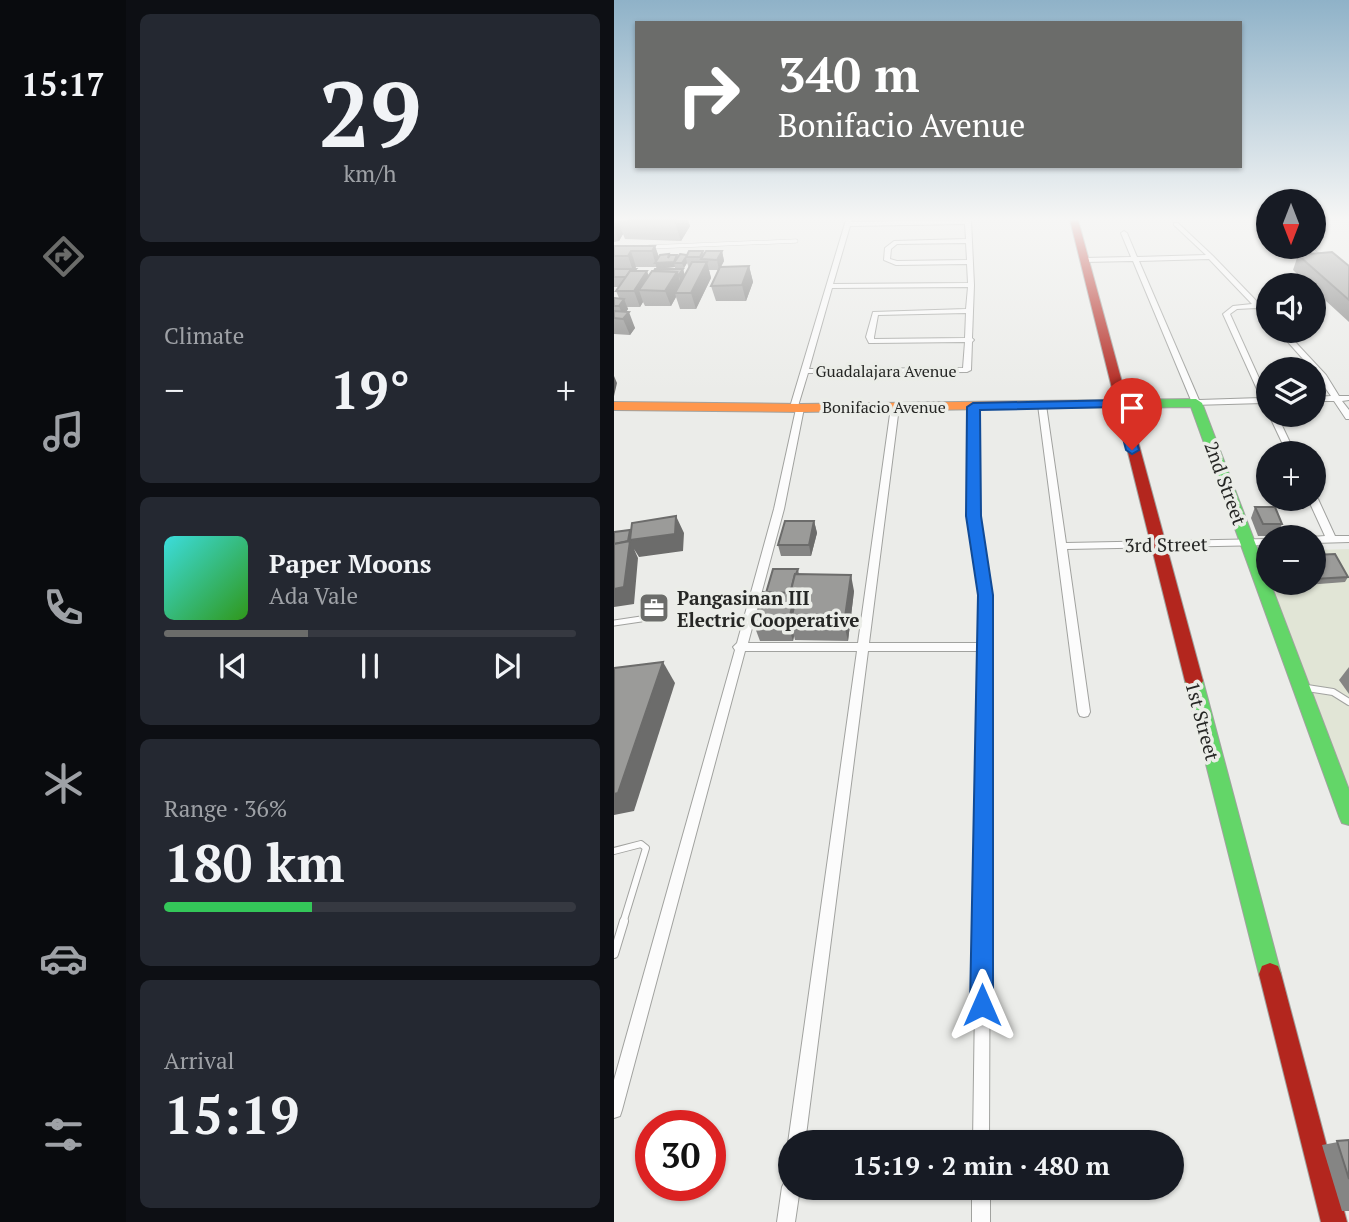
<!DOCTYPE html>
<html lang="en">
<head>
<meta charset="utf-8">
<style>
	:root { --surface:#171b24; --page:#242831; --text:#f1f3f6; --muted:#9ea1a6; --line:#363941; --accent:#6b6c6a }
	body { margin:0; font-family:"PT Serif",serif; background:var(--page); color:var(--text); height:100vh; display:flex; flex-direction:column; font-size:26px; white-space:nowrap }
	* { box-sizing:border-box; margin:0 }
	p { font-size:23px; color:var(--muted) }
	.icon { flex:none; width:38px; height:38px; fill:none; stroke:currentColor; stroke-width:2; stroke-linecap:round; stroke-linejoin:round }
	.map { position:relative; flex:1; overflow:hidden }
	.details { display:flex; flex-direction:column; gap:14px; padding:14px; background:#0d0f14; width:488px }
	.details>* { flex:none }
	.banner { position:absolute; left:21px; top:21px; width:607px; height:147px; border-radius:0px; box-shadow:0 2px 5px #0004; background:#6b6c6a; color:#fff; overflow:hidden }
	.needle { width:46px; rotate:180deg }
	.controls { position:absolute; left:642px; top:189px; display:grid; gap:14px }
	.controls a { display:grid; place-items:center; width:70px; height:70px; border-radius:50%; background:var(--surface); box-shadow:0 2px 5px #0004; font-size:35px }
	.speed { position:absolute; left:21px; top:1110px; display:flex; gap:14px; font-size:35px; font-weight:700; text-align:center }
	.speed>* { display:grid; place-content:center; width:91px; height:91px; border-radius:50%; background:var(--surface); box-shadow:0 2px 5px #0004; line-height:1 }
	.speed .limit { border:10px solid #d22; background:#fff; color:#111 }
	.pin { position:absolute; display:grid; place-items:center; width:60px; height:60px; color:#fff; margin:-72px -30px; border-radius:50% 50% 50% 0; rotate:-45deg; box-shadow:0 0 7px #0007 }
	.pin .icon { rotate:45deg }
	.me { position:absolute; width:77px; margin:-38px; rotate:0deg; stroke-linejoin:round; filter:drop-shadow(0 0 5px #0008) }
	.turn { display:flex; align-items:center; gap:24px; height:147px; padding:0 28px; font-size:32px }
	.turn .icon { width:91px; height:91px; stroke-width:2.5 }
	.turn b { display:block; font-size:49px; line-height:60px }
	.big { font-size:52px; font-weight:600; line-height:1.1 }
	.details .tile { flex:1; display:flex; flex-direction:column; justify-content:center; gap:10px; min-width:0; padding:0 24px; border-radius:10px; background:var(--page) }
	.details .dial { align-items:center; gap:0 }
	.dial b { font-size:91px; line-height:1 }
	.song { display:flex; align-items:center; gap:21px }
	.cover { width:84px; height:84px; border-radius:10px; background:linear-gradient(135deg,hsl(180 70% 55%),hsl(110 70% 35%)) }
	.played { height:7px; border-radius:4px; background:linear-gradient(90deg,var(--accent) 35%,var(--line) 35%) }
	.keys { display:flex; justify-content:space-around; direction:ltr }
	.heat { display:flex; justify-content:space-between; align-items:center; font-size:38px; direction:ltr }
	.charge { height:10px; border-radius:5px; background:linear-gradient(90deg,#34c759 36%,var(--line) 0) }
	.trip { position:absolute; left:164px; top:1130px; width:406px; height:70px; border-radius:35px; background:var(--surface); box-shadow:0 2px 5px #0004; font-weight:600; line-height:70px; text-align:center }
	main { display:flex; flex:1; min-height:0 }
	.tab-bar { display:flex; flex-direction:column; width:126px; justify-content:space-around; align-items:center; background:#090b0e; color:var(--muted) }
	.tab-bar .icon { width:49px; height:49px }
	.tab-bar .current { color:var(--accent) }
	.tab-bar b { font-size:32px; color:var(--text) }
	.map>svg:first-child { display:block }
	.green { fill:#e1e5d6 }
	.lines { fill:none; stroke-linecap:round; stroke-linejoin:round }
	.lane-far3-casing { stroke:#a1a29f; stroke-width:4.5 }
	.lane-far2-casing { stroke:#a1a29f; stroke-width:7 }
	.lane-far1-casing { stroke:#a1a29f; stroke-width:8 }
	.lane-casing { stroke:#a1a29f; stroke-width:10 }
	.street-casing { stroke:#a1a29f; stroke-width:2 }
	.fast-casing { stroke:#a1a29f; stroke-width:2 }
	.slow-casing { stroke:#a1a29f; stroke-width:2 }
	.jam-casing { stroke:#a1a29f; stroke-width:2 }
	.lane-far3 { stroke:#fcfcfc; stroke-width:3.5 }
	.lane-far2 { stroke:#fcfcfc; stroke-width:5 }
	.lane-far1 { stroke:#fcfcfc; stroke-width:6 }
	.lane { stroke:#fcfcfc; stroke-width:8 }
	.street { fill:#fcfcfc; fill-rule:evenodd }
	.fast { fill:#63d668; fill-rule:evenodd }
	.slow { fill:#ff974d; fill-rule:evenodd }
	.jam { fill:#b3261e; fill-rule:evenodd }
	.wall { fill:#858584; fill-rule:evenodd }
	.shaded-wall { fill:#6c6c6b }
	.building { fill:#9b9b99; stroke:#6c6c6b; stroke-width:2 }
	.route { fill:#1a73e8; stroke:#114b97; stroke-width:2 }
	.labels { text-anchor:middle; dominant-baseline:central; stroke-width:7; stroke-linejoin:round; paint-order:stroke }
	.far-street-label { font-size:16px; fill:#262725; stroke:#ebede8 }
	.street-label { font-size:19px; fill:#262725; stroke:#ebede8 }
	.poi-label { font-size:19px; font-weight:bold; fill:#262725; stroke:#ebede8; text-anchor:start }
</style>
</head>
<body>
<main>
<nav class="tab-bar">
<b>15:17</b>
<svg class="icon current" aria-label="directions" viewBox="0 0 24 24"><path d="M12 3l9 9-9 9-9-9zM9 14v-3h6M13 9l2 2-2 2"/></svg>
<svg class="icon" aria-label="music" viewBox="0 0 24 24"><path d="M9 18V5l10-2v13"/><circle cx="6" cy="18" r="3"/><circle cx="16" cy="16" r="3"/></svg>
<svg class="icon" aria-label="phone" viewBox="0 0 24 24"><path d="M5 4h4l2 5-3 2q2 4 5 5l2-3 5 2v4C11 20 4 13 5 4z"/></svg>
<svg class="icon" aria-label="climate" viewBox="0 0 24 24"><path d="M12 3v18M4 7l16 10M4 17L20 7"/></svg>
<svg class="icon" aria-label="car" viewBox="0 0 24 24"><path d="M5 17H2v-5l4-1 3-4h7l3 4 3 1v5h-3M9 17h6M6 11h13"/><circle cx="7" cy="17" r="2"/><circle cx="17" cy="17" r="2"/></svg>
<svg class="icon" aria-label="filters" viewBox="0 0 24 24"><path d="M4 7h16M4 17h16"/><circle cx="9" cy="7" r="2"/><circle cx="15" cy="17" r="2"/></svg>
</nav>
<section class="details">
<div class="tile dial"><b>29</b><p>km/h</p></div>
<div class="tile"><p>Climate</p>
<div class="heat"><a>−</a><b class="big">19°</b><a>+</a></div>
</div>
<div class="tile">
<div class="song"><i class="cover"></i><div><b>Paper Moons</b><p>Ada Vale</p></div></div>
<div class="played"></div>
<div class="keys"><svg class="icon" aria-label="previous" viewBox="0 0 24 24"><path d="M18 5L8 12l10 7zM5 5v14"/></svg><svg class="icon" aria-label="pause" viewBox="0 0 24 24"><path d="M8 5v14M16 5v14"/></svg><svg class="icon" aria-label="next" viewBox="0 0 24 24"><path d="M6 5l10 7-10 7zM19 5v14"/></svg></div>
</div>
<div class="tile"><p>Range · 36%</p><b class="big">180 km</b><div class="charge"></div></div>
<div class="tile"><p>Arrival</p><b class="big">15:19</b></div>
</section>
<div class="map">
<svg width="735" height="1222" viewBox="0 0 735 1222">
	<rect width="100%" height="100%" fill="#ebece9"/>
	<!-- green -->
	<polygon class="green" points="735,549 735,795 655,583 700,583 700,550"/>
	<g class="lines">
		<!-- lane-far3 casing -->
		<g class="lane-far3-casing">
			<g id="lane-far3">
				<polyline points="35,247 182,241"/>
				<polyline points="694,247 705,256"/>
			</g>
		</g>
		<!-- lane-far2 casing -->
		<g class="lane-far2-casing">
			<polyline id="lane-far2" points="0,623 27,619"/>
		</g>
		<!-- lane-far1 casing -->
		<g class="lane-far1-casing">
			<g id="lane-far1">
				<polyline points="693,688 719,692 735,702"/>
				<polyline points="0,851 27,844 32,848 9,923"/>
			</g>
		</g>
		<!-- lane casing -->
		<g class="lane-casing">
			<polyline id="lane" points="0,954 10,921"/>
		</g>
		<!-- street casing -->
		<g class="street-casing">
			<g id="street">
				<path d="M232,220H238L237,222L357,220L360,285L358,338L360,340L358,342L357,370L353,372L194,373L184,406L190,408L170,509L134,643H244L277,407L281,405L285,407L255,643H366L367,595L355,516V407L359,405H362L365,516L377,595L375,1143H359L366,651H254L191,1143H177V1149L174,1143L243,651H131L8,1110L6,1116L0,1118V1080L121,650L119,647L123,643L160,509L182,409L176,407ZM351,224L352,239L280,241L271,248L270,260L282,265L353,264L354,283L219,284L236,226ZM352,243L353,260L283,261L276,259L277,249L283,244ZM354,287L352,309L259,312L252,337L255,343H258L351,342L349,368L195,369L218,288ZM352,313L351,338L260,339V337L264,315Z"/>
				<path d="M560,223H564L599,256L654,313V319L652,318L642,308L623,309L616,314L654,398V407H651L649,403L579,405L519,261L469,262L466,260L469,258L517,257L507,233L510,231L513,233L523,257L592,255L560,225ZM595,259L638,304L619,306L609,314L647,398L585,400L525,261Z"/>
				<polygon points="664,331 671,331 712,375 725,396 735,396 735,400 728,401 735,410 735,419 732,419 720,401 700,401 700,397 717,396 700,372 700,369 698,369"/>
				<polygon points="425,403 428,403 432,405 452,543 654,539 654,545 453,549 476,712 474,716 470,717 466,716 464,712 424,405"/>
				<polygon points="655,415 663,415 681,453 673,453"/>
				<polygon points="700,496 704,499 721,536 735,536 735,542 700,543 700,537 698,537 711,536 694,499 700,499"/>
				<polygon points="177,1178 177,1188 186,1188 181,1222 163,1222 168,1187 171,1181"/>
				<rect x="358" y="1188" width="18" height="34"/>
			</g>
		</g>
		<!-- fast casing -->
		<g class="fast-casing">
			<g id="fast">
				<polygon points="582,399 588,403 735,790 735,825 728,823 725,816 577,407 500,408 494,404 500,400"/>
				<polygon points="580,674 586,676 589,681 667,974 664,982 656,985 648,982 645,974 571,681 574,676"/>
			</g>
		</g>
		<!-- slow casing -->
		<g class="slow-casing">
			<polygon id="slow" points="500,400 504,401 504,407 186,412 0,410 0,402 186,404"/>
		</g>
		<!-- jam casing -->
		<g class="jam-casing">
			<g id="jam">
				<polygon points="456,220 464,220 589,681 586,686 580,688 574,686 571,681"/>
				<polygon points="656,963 664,966 667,974 733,1222 707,1222 645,974 648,966"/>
			</g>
		</g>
		<!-- lane-far3 -->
		<use href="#lane-far3" class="lane-far3"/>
		<!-- lane-far2 -->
		<use href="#lane-far2" class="lane-far2"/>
		<!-- lane-far1 -->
		<use href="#lane-far1" class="lane-far1"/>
		<!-- lane -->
		<use href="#lane" class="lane"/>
		<!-- street -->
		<use href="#street" class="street"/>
		<!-- fast -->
		<use href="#fast" class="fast"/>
		<!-- slow -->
		<use href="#slow" class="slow"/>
		<!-- jam -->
		<use href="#jam" class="jam"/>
	</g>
	<!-- wall -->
	<g class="wall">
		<polygon points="0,220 74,220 76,226 67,241 11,239 9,234 5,241 0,242"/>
		<polygon points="700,220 726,220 700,222"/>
		<path d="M0,246H41L45,257L55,254V256L64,257L89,251L90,255L108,251L110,261L107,267L135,266L139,282L132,301H102L97,286L104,270H95L97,278L82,309H66L62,297L57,306H31L29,302L26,307H13L14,309L12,312L21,328L16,335L0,334V298H5L2,291L5,287H0ZM73,263L75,268L71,275L69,269L35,275L23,271L21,269L22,267H42L43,269L61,267V268H70Z"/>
		<polygon points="684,255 735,266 735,322 700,290 700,285 695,285 679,270"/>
		<polygon points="641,507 668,524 663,536 644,536 637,518"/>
		<polygon points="200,521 203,533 197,556 167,556 164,545"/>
		<polygon points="700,555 734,577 731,582 666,587 664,583 700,583"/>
		<polygon points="184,569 185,574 240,591 234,641 181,640 180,636 179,641 146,641 140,625 152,593"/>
		<polygon points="735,667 735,694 725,680"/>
		<polygon points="735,1140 735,1211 728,1211 708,1145"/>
	</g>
	<!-- shaded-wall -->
	<g class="shaded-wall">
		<polygon points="0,220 4,220 9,234 5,241 0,228"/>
		<polygon points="62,220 74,220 76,226 67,241 61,222"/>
		<polygon points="41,246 46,261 55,254 56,260 63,255 65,260 60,263 61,267 43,269 38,251"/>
		<polygon points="17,251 22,267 19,271 14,256"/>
		<polygon points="108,251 110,261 105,270 103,260"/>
		<polygon points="72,258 73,263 70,268 68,263"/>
		<polygon points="93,262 97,278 82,309 77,293"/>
		<polygon points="135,266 139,282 132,301 128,285"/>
		<polygon points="69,269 72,280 68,287 65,276"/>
		<polygon points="33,271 39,287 25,290 29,302 26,307 20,291"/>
		<polygon points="63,272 68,287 61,293 62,297 57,306 51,291"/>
		<polygon points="10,299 14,309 9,317 5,306"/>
		<polygon points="15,312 21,328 16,335 9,319"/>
		<polygon points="0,376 3,383 0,396"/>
		<polygon points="62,516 70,533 69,551 25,557 20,549 24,558 20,604 0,607 0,589 16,530 21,540"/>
		<polygon points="200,521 203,533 197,556 195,545"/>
		<polygon points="237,575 240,591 234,641 230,624"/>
		<polygon points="181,593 186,609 176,624 180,636 179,641 174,625"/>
		<polygon points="49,662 61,683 20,811 0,815 0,794"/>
	</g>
	<!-- building -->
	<g class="building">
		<polygon points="14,220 62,220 61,222"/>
		<polygon points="0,246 41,246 38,251 17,251 14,256 0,256"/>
		<polygon points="75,251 89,251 86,257 72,257"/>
		<polygon points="92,251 108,251 103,260 87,259"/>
		<polygon points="718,252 735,266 735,300 684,255"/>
		<polygon points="55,254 54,258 56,255 63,255 60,262 41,263 46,255"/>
		<polygon points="66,254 73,255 72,257 68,263 60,263"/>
		<polygon points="78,262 93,262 77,293 61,293"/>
		<polygon points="135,266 128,285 97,286 106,267"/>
		<polygon points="0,269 22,269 20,271 16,271 12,277 0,277"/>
		<polygon points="41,269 69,269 64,276 63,272 40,271"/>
		<polygon points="16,271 33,271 20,291 2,291"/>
		<polygon points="38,271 63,272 51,291 25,290"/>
		<polygon points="0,298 10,299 5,306 0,306"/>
		<polygon points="0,311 15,312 9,319 0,318"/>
		<polygon points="641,507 661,507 668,524 649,524"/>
		<polygon points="62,516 61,534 16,540 18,523"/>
		<polygon points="171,521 200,521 195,545 164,545"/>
		<polygon points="16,530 14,541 0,544 0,532"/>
		<polygon points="16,541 10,587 0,589 0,544"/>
		<polygon points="721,554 734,577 700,579 700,555"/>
		<polygon points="159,569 184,569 182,574 181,574 177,590 177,593 152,593"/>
		<polygon points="181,574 237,575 230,624 176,624 184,590 177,590"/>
		<polygon points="149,592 181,593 174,625 140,625"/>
		<polygon points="49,662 4,793 0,794 0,668"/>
		<polygon points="735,1140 735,1179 723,1141"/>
	</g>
	<!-- sky -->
	<linearGradient id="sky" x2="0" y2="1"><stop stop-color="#8fb2c8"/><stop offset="0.56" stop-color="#f6f6f5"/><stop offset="1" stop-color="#f6f6f5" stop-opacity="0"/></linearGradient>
	<rect width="735" height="391" fill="url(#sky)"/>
	<!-- route -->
	<polygon class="route" points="510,400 525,450 518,454 512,450 501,407 366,410 367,516 379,595 379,1005 376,1013 368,1017 360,1013 356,1005 364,595 352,516 353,407 359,403"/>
	<!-- icons -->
	<defs>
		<g id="office-square" transform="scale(1.575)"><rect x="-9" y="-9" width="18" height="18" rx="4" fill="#6b6c6a" stroke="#ebede8"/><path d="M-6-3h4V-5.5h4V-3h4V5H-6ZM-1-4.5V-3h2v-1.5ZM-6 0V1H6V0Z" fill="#fff"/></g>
	</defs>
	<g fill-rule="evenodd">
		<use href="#office-square" x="40" y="608"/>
	</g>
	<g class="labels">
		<!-- far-street labels -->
		<g class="far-street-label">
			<text x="272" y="371">Guadalajara Avenue</text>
			<text x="270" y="407">Bonifacio Avenue</text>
		</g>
		<!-- street labels -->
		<g class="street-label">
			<text transform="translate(612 483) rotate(70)">2nd Street</text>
			<text transform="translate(552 544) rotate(-1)">3rd Street</text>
			<text transform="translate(589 721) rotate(75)">1st Street</text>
		</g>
		<!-- poi labels -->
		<g class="poi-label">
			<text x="63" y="597">Pangasinan III<tspan x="63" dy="22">Electric Cooperative</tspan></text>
		</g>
	</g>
</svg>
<div class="controls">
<a><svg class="needle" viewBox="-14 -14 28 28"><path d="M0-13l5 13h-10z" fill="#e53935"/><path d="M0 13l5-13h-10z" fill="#9ea1a6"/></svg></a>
<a><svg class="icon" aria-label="sound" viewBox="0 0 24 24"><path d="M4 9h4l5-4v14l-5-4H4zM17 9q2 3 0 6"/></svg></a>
<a><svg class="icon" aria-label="layers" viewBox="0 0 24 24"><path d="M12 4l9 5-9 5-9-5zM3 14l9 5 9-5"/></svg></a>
<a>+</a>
<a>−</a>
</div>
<div class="speed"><div class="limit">30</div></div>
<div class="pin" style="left:518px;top:450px;background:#d93025"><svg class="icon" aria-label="arrive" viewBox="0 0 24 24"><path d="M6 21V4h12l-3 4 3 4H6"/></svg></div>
<svg class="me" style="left:368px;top:1005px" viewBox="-20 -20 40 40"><path d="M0-17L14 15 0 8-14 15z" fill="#1a73e8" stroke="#fff" stroke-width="4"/></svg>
<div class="trip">15:19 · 2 min · 480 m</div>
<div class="banner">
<div class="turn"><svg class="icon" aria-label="right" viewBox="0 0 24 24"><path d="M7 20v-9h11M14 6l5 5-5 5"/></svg><div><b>340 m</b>Bonifacio Avenue</div></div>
</div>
</div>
</main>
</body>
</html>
